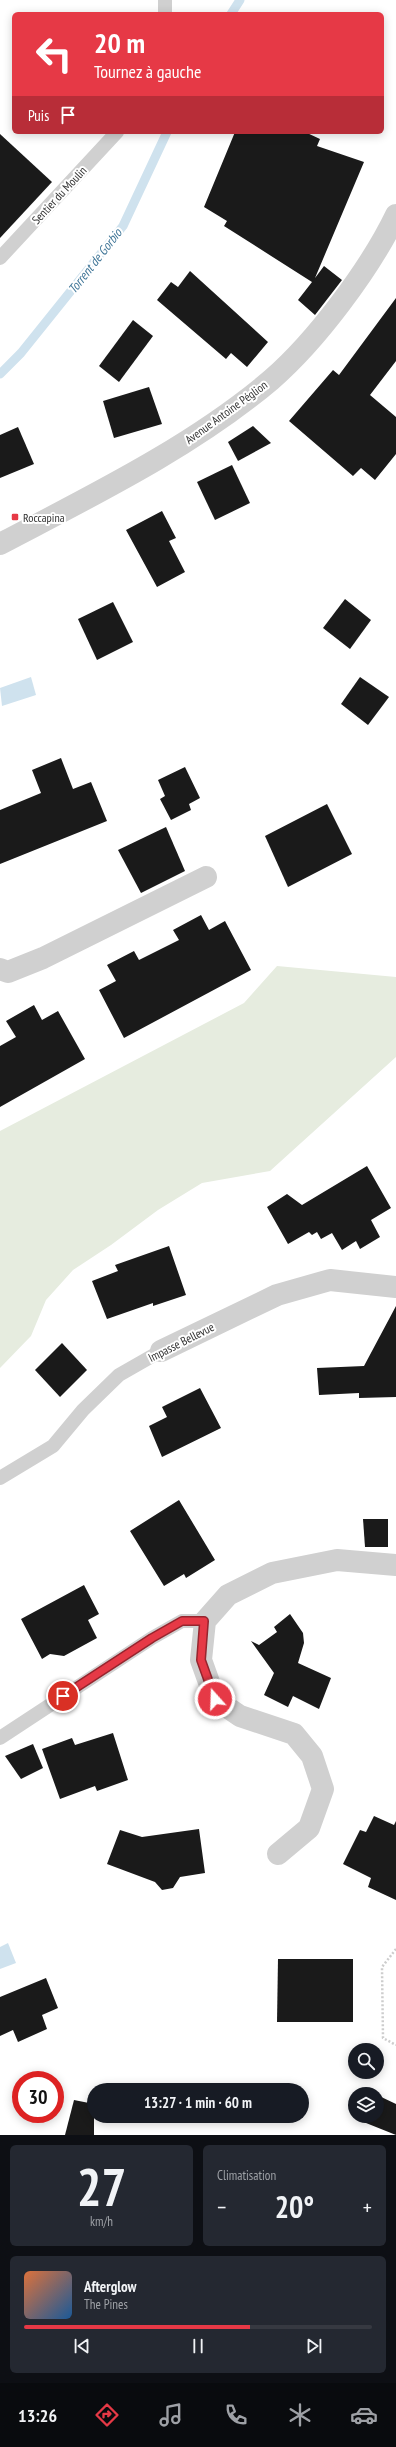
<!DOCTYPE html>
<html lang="fr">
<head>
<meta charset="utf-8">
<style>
	:root { --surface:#171b24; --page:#242831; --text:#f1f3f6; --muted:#9ea1a6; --line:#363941; --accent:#e63946 }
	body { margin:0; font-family:"PT Sans Narrow",sans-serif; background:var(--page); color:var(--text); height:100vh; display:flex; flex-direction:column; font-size:15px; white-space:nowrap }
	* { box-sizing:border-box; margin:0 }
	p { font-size:13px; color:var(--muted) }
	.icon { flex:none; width:22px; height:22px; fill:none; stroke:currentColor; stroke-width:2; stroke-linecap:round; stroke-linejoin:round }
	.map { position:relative; height:2135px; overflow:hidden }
	.drawer { display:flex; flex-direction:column; gap:10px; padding:10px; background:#0d0f14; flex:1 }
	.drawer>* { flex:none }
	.top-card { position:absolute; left:12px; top:12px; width:372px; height:122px; border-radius:6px; box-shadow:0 2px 10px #0003; background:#e63946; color:#fff; overflow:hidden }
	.buttons { position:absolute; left:348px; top:2043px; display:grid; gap:8px }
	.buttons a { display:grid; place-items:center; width:36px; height:36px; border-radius:50%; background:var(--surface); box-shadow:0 2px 10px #0003; font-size:20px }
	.speed { position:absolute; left:12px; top:2071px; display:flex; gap:8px; font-size:20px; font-weight:700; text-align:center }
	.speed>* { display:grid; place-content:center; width:52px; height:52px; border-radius:50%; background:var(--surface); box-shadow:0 2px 10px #0003; line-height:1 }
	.speed .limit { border:6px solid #d22; background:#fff; color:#111 }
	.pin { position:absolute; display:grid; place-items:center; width:34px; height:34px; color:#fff; margin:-17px; border:2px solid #fff; border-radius:50%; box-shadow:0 1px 4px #0007 }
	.me { position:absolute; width:44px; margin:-22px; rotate:340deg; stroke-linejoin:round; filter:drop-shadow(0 0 3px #0008) }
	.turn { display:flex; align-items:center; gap:14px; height:84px; padding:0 16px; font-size:18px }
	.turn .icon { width:52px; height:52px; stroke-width:2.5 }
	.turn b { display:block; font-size:28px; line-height:34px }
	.then { display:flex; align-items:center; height:38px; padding:0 16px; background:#0003; gap:8px; font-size:15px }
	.big { font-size:30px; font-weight:700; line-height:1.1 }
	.drawer .tile { flex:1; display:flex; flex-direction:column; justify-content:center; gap:6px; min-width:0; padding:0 14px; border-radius:6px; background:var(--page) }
	.drawer .dial { align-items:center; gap:0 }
	.dial b { font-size:52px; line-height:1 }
	.song { display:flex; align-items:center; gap:12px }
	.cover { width:48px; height:48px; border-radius:6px; background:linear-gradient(135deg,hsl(20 70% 55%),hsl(210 70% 35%)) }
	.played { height:4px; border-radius:2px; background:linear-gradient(90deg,var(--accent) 65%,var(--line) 65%) }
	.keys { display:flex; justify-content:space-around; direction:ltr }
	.heat { display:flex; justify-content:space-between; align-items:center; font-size:22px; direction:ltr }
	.drawer .tiles { flex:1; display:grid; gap:10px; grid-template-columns:1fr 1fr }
	.tile:last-child { grid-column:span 2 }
	.trip { position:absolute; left:87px; top:2083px; width:222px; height:40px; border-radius:20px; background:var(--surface); box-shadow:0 2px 10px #0003; font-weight:700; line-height:40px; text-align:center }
	.tabs { display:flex; height:64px; justify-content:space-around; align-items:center; background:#090b0e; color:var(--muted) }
	.tabs .icon { width:28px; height:28px }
	.tabs .active { color:var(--accent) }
	.tabs b { font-size:18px; color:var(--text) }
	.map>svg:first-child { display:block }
	.green { fill:#e6ecdf }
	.water { fill:#cfe2ee }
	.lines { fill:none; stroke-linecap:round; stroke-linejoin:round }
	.stream { stroke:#cfe2ee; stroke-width:9 }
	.building { fill:#1a1a1a }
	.path { stroke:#cdcdcd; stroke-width:2.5; stroke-dasharray:2 2; stroke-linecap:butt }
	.service { stroke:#d0d0d0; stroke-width:14 }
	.minor { stroke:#d0d0d0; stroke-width:22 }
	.tertiary { stroke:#d0d0d0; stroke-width:22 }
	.route-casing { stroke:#96252e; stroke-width:10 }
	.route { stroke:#e63946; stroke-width:7 }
	.poi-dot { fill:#e63946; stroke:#fff; stroke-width:1.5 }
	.labels { text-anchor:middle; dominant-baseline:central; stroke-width:4; stroke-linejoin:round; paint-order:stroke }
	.street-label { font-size:12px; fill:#333; stroke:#fff }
	.poi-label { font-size:12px; fill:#333; stroke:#fff; text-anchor:start }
	.water-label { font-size:13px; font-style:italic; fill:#3f7597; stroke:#fff }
</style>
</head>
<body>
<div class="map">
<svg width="396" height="2135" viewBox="0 0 396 2135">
	<rect width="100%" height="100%" fill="#fff"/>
	<!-- green -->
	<polygon class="green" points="277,966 396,977 396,1057 270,1171 202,1183 158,1210 111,1245 73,1270 46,1300 31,1336 0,1368 0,1131 244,1003"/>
	<!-- water -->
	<g class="water">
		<polygon points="31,677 36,695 2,706 0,688"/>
		<polygon points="8,1943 16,1963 0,1969 0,1947"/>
	</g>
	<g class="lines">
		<!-- stream -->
		<g class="stream">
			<polyline points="231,14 240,0"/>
			<polyline points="0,374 21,353 123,226 167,132"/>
		</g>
	</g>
	<!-- building -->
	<g class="building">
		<polygon points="235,132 305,132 320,139 317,146 364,162 315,278 324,266 342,280 315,315 298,300 312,282 224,226 227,221 204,207"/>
		<polygon points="0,134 52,182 0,238"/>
		<polygon points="190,271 268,342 247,367 231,353 226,359 157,300 171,282 178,287"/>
		<polygon points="396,298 396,361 370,395 396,417 396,454 375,480 361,468 353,476 289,421 333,370 339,375"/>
		<polygon points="133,320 153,336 119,382 99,366"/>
		<polygon points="149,387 162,424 114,438 103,401"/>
		<polygon points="253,426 271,443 238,461 228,442"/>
		<polygon points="18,427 34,464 0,478 0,435"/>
		<polygon points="232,465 250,503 215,520 197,482"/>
		<polygon points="162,511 176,538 169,541 185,572 157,587 126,530"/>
		<polygon points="345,599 371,620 350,649 323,628"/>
		<polygon points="113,602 133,642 97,660 78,619"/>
		<polygon points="360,677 389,697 368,725 341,704"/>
		<polygon points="61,758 73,789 91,782 107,821 0,864 0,810 41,793 32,770"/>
		<polygon points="185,767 200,798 189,804 191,810 171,820 160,799 165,796 158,780"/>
		<polygon points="327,804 352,854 288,887 265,836"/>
		<polygon points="166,827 185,871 141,893 118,850"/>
		<polygon points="201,915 209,930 225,921 251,970 124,1038 99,990 116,981 107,965 134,951 139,960 179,940 173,930"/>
		<polygon points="34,1005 42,1020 58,1011 85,1059 0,1107 0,1046 16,1037 6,1021"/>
		<polygon points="367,1166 391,1208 371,1220 380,1237 360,1249 356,1241 342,1250 332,1233 321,1239 317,1232 312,1235 309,1232 288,1244 267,1207 287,1194 302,1205"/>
		<polygon points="169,1246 186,1295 153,1306 153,1303 107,1319 92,1281 118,1271 115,1265"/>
		<polygon points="396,1306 396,1397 359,1398 359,1393 319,1395 317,1368 364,1366"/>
		<polygon points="62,1343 87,1370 60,1397 35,1370"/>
		<polygon points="200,1388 221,1428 162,1457 149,1426 167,1417 162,1407"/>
		<polygon points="179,1500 215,1560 186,1578 184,1574 164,1586 130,1531"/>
		<polygon points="363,1519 388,1519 388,1547 365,1547"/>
		<polygon points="84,1585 99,1614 88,1620 97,1638 64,1656 50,1654 42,1659 21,1619"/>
		<polygon points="290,1614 303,1633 304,1643 298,1663 331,1678 319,1709 293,1696 288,1707 264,1695 274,1673 251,1641 259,1645 277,1632 274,1627"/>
		<polygon points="113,1733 128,1780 97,1791 95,1786 60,1799 42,1749 72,1738 75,1745"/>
		<polygon points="33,1744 43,1768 21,1779 5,1756"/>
		<polygon points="374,1816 394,1825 396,1821 396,1900 368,1887 371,1878 343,1864 360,1830 366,1832"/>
		<polygon points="199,1829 205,1873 180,1877 173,1888 162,1890 155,1882 107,1864 120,1830 142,1837"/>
		<polygon points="278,1959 353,1959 353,2022 277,2022"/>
		<polygon points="46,1978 58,2008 42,2015 47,2029 18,2042 13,2030 0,2036 0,1997"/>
		<polygon points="377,2095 396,2104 396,2135 361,2121 364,2116 377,2116"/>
		<polygon points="74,2100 94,2104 94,2135 65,2135"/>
	</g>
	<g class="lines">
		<!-- path -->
		<polyline class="path" points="396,1949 382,1967 383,2038 396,2045"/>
		<!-- service -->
		<g class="service">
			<polyline points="165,0 165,14"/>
			<polyline points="0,258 117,132"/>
			<polyline points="0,1478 53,1446 83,1410 119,1375 161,1351"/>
			<polyline points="0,1738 152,1638 182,1621 205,1621"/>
		</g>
		<!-- minor -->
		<g class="minor">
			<polyline points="0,969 8,972 43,958 206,877"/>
			<polyline points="161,1351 277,1295 330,1280 396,1287"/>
			<polyline points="278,1854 309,1828 323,1789 312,1756 294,1734 240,1716 215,1699 201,1660 205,1621 228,1595 272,1573 337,1560 396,1565"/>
		</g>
		<!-- tertiary -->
		<path class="tertiary" d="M0,544C91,496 192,447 271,380C316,341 370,269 396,215"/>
	</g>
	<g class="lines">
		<!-- route casing -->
		<g class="route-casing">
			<polyline id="route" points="63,1696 152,1638 182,1621 204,1621 201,1660 215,1699"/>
		</g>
		<!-- route -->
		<use href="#route" class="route"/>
	</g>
	<!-- markers -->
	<rect class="poi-dot" x="11" y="513" width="8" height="8" rx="2"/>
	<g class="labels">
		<!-- street labels -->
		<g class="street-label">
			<text transform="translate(59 195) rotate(-47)">Sentier du Moulin</text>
			<text transform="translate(226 412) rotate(-36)">Avenue Antoine Péglion</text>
			<text transform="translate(181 1342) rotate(-27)">Impasse Bellevue</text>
		</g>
		<!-- poi labels -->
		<g class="poi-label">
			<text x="23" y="517">Roccapina</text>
		</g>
		<!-- water labels -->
		<g class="water-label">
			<text transform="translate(95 261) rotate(-52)">Torrent de Gorbio</text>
		</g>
	</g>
</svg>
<div class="buttons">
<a><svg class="icon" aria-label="search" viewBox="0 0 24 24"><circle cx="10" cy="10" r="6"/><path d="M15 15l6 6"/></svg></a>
<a><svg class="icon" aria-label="layers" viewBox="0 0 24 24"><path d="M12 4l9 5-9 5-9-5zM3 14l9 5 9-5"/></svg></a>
</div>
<div class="speed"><div class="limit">30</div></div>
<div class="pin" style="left:63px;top:1696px;background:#d93025"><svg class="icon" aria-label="arrive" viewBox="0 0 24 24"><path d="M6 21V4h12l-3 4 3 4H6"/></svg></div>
<svg class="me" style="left:215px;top:1699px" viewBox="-20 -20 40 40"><circle r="17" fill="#e63946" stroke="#fff" stroke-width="3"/><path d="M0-11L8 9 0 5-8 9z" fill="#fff"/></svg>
<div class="trip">13:27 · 1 min · 60 m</div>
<div class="top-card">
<div class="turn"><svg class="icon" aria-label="left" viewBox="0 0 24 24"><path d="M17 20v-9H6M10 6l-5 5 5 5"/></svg><div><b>20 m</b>Tournez à gauche</div></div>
<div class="then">Puis<svg class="icon" aria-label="arrive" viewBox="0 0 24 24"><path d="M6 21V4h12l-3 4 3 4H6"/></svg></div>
</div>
</div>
<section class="drawer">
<div class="tiles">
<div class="tile dial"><b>27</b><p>km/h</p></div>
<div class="tile"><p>Climatisation</p>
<div class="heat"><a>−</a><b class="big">20°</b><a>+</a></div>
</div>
<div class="tile">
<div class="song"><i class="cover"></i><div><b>Afterglow</b><p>The Pines</p></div></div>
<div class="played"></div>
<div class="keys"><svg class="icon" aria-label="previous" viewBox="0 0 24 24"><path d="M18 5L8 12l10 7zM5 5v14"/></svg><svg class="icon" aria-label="pause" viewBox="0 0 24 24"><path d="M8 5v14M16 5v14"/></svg><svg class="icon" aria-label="next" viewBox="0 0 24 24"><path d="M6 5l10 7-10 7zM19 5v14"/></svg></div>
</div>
</div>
</section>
<nav class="tabs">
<b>13:26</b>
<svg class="icon active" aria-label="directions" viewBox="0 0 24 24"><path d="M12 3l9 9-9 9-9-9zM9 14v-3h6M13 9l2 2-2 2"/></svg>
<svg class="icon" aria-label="music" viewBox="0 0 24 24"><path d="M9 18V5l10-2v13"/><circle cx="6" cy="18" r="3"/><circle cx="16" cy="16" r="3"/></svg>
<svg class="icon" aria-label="phone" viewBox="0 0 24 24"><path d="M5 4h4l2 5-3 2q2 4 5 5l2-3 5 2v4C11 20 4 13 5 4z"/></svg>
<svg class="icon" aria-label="climate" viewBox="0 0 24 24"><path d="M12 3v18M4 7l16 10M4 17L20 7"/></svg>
<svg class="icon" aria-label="car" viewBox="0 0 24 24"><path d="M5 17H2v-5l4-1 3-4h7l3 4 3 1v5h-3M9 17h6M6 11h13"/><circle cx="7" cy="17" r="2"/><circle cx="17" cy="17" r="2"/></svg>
</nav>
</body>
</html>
